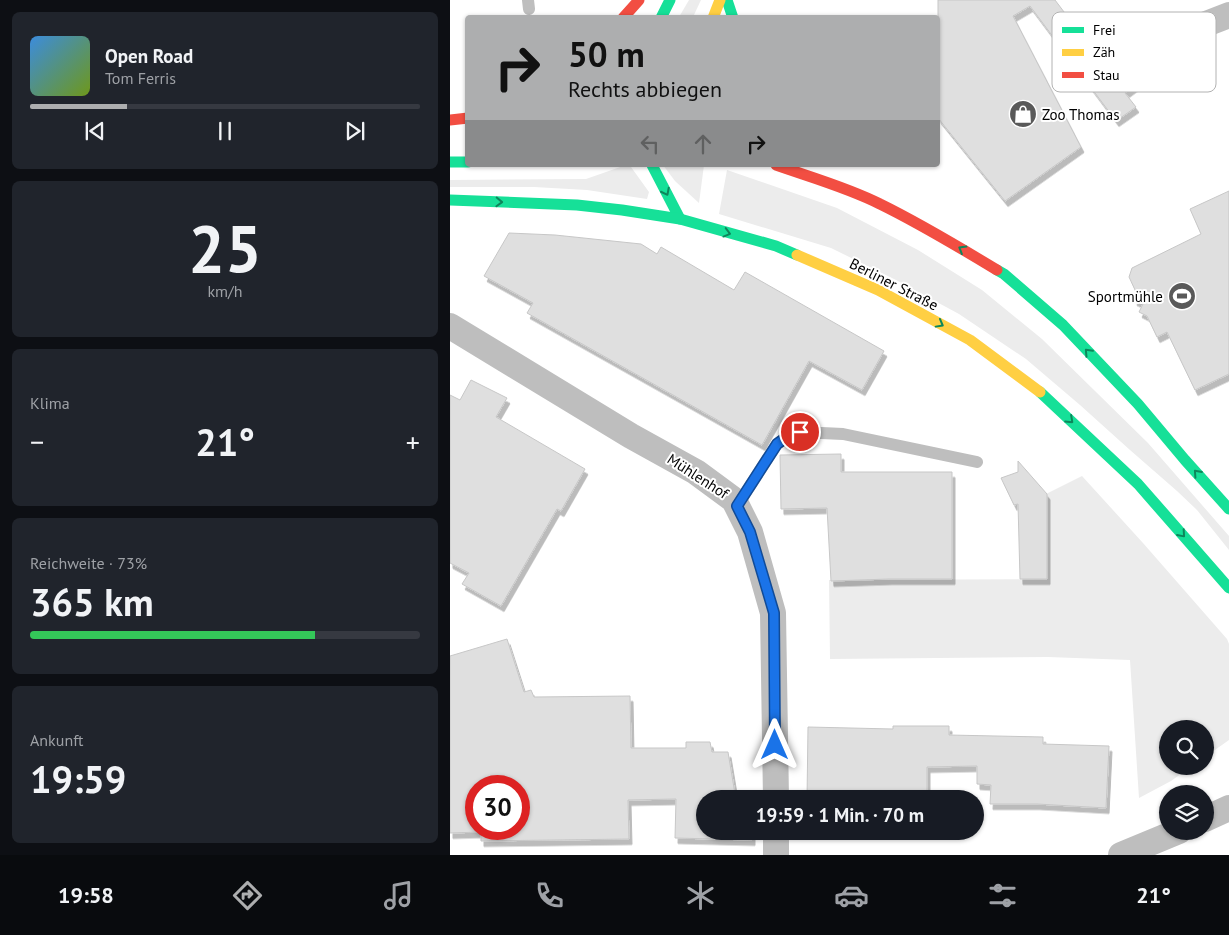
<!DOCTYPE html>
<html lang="de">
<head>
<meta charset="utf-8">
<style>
	:root { --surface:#171b24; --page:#20242c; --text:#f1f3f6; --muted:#9ea1a6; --line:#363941; --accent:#adaeaf }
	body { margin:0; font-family:"PT Sans",sans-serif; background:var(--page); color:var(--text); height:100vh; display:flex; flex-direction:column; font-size:19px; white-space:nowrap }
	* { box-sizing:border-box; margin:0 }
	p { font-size:16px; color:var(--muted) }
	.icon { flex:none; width:28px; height:28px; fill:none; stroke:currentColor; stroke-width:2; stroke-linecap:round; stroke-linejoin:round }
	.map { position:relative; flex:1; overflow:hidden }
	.panel { display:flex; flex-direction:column; gap:12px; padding:12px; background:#0d0f14; width:450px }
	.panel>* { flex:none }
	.hud { position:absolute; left:15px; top:15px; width:475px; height:152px; border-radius:5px; box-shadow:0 1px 4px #0004; background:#adaeaf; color:#111; overflow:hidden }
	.controls { position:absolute; left:709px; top:720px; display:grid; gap:10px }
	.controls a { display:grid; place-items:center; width:55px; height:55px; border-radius:50%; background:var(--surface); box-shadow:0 1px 4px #0004; font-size:25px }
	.speed { position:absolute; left:15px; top:775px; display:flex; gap:10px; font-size:25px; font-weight:700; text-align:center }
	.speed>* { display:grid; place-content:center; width:65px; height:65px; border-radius:50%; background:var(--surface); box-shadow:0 1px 4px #0004; line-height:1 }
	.speed .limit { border:8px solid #d22; background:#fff; color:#111 }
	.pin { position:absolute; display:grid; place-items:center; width:42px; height:42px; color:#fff; margin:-21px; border:2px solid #fff; border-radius:50%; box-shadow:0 1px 5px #0007 }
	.me { position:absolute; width:55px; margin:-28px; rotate:0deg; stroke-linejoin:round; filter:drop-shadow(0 0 4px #0008) }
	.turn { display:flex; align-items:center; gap:18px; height:105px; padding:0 20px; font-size:22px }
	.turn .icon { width:65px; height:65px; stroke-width:2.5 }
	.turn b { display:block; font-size:35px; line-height:42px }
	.lanes { display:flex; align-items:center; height:48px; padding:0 20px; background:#0003; justify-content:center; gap:25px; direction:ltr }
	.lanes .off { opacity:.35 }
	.big { font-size:38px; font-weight:600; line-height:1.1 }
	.panel .tile { flex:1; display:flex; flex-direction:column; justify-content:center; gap:8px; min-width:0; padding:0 18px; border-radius:8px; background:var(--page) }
	.panel .dial { align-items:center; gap:0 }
	.dial b { font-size:65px; line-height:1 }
	.song { display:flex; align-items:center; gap:15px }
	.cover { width:60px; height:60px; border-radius:8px; background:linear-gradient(135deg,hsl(210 70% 55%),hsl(80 70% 35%)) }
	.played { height:5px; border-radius:2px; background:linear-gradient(90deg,var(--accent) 25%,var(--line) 25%) }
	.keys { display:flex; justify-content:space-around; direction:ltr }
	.heat { display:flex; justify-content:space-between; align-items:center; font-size:28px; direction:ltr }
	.charge { height:8px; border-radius:4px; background:linear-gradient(90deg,#34c759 73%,var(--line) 0) }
	.trip { position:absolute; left:246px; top:790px; width:288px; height:50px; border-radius:25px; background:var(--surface); box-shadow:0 1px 4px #0004; font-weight:600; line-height:50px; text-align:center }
	.menu { display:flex; height:80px; justify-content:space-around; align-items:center; background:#090b0e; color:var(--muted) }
	.menu .icon { width:35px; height:35px }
	.menu .selected { color:var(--accent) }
	.menu b { font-size:22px; color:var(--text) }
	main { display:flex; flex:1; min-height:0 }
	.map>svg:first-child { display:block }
	.green { fill:#ececec }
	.building { fill:#dfdfdf; stroke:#c7c7c7; fill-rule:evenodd; filter:url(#shadow) }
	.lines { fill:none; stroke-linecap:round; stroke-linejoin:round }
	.lane { stroke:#bebebe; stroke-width:12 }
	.street { stroke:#bebebe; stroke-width:26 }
	.fast { stroke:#16e098; stroke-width:11 }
	.slow { stroke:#ffcf43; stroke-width:11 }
	.jam { stroke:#f24e42; stroke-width:11 }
	.oneway { stroke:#0d865b }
	.route-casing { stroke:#114b97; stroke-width:12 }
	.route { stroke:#1a73e8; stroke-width:9 }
	.labels { text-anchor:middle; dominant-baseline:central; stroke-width:4; stroke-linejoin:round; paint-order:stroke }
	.poi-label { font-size:15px; fill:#000; stroke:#fff; text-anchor:start }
	.street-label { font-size:15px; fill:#000; stroke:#fff }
	.key { fill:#fff; stroke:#b2b2b2; stroke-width:1 }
	.key-label { font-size:14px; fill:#000 }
</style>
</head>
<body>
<main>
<section class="panel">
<div class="tile">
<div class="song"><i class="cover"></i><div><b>Open Road</b><p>Tom Ferris</p></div></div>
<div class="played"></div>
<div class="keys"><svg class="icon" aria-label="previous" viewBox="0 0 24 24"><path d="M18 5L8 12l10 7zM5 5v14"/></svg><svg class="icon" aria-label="pause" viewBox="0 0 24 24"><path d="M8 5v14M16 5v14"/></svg><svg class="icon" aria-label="next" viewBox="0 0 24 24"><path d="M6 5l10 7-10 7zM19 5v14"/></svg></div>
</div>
<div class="tile dial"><b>25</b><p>km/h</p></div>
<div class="tile"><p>Klima</p>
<div class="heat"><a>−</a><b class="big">21°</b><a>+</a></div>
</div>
<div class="tile"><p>Reichweite · 73%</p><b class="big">365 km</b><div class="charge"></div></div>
<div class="tile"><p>Ankunft</p><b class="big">19:59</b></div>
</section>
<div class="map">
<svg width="779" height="855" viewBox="0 0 779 855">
	<defs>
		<filter id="shadow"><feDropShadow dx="3" dy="5.5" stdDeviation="0" flood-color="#0004"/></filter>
	</defs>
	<rect width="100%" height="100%" fill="#fff"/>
	<!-- green -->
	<g class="green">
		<polygon points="239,0 251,0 243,17 229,17"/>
		<polygon points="176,165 181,167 199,192 197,199 137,190 84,187 0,187 0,180 136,179"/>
		<polygon points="213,165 254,165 249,203 225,181"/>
		<polygon points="277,170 387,208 468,250 532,290 592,339 698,443 779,536 779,550 747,510 727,491 680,450 630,405 576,359 509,314 446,280 381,248 269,214"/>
		<polygon points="632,476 693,543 777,639 779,644 779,740 755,757 755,729 718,729 718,766 742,766 721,781 689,798 680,660 598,657 380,659 379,580 597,579 596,494"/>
	</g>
	<!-- building -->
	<g class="building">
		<polygon points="488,0 605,0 633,37 649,26 691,81 675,93 686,107 666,121 580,6 563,16 631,147 555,201 488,118"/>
		<polygon points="779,191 779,374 745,390 717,332 707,337 697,316 689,312 693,304 684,300 686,292 679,277 682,268 751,234 740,209"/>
		<polygon points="59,233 105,235 191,244 207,254 211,247 284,290 295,272 434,351 412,390 359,361 312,445 77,313 83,303 34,276"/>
		<polygon points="21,380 57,398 46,417 135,469 111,511 107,509 51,606 12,584 19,573 0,563 0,395 10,400"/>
		<polygon points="391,454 391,472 502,472 502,579 439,579 381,581 377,508 331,509 330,455"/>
		<polygon points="568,461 597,494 597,579 570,579 568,504 564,505 551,478 568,472"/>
		<path d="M57,639L74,692L81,690L84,697L180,696L181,748H236V742H260L262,752H278L285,794H303V799H255V831H302V840L225,838L226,799L178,800L179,839L31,841V832L0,833V656ZM26,786H69V829H26Z"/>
		<polygon points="443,726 499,726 499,735 593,737 593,744 659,746 656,808 587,804 540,804 541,785 527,784 527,766 477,767 477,799 357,799 358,727 443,729"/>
	</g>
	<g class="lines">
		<!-- lane -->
		<g class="lane">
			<polyline points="78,0 79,9"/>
			<polyline points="287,506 327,444 341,434 350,432 393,434 527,462"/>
		</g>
		<!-- street -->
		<g class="street">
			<polyline points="712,41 779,15"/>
			<polyline points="0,326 181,436 246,472 284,500 300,532 323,613 326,799"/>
			<polyline points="755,819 779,808"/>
			<polyline points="326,831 326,855"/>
			<polyline points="671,855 729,831"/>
		</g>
		<!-- fast -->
		<g class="fast">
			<polyline points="277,0 283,18"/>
			<polyline points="211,18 220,0"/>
			<polyline points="0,162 18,162"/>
			<polyline points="202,165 230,219"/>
			<polyline points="0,200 127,205 172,210 230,219 326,246 347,255"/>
			<polyline points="547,270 554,274 613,325 688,404 735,460 779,509"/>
			<polyline points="590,392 688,484 779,588"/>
		</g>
		<!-- slow -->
		<g class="slow">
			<polyline points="263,18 270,0"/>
			<polyline points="347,255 428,290 520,340 590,392"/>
		</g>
		<!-- jam -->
		<g class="jam">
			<polyline points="173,18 189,0"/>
			<polyline points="0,120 18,118"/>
			<path d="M326,165C360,177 399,188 430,204C471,224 509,247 547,270"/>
		</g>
	</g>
	<!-- one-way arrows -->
	<defs><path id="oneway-chevron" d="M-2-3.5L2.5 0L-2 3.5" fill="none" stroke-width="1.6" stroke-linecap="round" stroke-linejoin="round" transform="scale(1.25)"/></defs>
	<g class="oneway">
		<use href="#oneway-chevron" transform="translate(216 192) rotate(63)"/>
		<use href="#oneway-chevron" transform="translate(49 202) rotate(2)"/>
		<use href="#oneway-chevron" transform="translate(277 233) rotate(15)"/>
		<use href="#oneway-chevron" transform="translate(512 249) rotate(-149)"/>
		<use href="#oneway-chevron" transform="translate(490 324) rotate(29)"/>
		<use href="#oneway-chevron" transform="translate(638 352) rotate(-133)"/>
		<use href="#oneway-chevron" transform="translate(620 420) rotate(43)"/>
		<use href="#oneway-chevron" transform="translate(747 473) rotate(-132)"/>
		<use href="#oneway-chevron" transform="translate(732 534) rotate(49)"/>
	</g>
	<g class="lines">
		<!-- route casing -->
		<g class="route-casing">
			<polyline id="route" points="325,745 324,613 300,532 287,506 327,444 341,434 350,432"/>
		</g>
		<!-- route -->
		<use href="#route" class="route"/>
	</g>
	<!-- icons -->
	<defs>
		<g id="shop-disc" transform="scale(1.4375)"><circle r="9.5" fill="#595959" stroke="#fff"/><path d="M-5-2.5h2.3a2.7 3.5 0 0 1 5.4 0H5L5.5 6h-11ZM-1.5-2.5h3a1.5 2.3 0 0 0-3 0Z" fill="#fff"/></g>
		<g id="stadium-disc" transform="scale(1.4375)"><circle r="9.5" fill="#595959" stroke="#fff"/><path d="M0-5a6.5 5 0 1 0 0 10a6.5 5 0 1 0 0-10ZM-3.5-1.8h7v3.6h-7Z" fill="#fff"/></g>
	</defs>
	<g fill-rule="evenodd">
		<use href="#shop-disc" x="573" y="114"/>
		<use href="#stadium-disc" x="732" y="296"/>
	</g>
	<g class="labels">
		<!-- poi labels -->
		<g class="poi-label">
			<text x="592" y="114">Zoo Thomas</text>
			<text x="713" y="296" text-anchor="end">Sportmühle</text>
		</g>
		<!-- street labels -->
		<g class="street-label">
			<text transform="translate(444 284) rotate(27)">Berliner Straße</text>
			<text transform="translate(248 476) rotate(33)">Mühlenhof</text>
		</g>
	</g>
	<!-- legend -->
	<rect x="602" y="12" width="164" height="80" rx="8" class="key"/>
	<rect x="612" y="27" width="22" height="6" fill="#16e098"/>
	<rect x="612" y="49" width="22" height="7" fill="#ffcf43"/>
	<rect x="612" y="72" width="22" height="6" fill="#f24e42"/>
	<g class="key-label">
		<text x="643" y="35">Frei</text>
		<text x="643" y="57">Zäh</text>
		<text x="643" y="80">Stau</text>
	</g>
</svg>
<div class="controls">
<a><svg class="icon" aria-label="search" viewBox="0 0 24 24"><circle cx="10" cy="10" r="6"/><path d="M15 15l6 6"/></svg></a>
<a><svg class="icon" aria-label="layers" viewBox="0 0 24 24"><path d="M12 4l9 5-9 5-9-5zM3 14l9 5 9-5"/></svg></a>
</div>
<div class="speed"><div class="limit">30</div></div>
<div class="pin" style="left:350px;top:432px;background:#d93025"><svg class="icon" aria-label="arrive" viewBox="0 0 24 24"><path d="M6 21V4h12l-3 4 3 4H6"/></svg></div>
<svg class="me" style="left:325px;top:745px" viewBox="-20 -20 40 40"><path d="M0-17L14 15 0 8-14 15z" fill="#1a73e8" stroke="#fff" stroke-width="4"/></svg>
<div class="trip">19:59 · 1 Min. · 70 m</div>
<div class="hud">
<div class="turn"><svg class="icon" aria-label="right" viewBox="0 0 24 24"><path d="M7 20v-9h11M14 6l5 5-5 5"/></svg><div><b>50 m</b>Rechts abbiegen</div></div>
<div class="lanes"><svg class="icon off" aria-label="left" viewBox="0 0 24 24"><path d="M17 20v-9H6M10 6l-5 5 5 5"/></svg><svg class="icon off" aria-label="ahead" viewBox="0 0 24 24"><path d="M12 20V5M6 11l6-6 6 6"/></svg><svg class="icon" aria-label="right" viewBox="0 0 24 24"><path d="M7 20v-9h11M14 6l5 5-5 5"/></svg></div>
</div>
</div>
</main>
<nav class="menu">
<b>19:58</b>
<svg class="icon selected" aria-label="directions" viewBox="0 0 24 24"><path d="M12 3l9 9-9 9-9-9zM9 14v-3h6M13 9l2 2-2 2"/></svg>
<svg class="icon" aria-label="music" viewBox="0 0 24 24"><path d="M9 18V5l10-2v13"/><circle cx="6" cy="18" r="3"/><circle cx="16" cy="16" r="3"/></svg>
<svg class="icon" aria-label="phone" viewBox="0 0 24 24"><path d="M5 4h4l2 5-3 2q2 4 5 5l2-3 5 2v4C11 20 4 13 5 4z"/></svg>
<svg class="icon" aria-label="climate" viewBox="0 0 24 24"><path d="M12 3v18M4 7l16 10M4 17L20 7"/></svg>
<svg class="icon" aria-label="car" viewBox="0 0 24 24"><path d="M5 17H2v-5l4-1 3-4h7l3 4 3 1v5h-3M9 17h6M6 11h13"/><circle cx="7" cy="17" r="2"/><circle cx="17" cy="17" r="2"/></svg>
<svg class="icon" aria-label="filters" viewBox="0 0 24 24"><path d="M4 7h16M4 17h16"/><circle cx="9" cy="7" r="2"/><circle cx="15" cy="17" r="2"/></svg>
<b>21°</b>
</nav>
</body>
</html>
